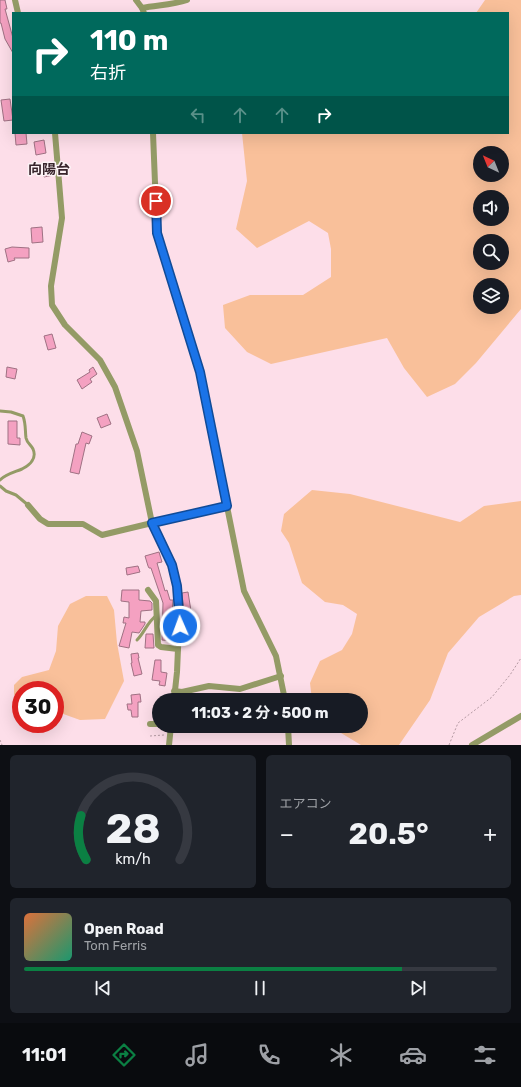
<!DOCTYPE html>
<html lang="ja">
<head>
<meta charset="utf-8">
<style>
	:root { --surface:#171b24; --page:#20242c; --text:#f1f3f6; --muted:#9ea1a6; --line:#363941; --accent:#0b8043 }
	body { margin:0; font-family:Rubik,"Noto Sans JP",sans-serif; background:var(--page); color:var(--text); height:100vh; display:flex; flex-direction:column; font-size:15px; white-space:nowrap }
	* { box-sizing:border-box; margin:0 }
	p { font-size:13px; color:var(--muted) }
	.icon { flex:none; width:22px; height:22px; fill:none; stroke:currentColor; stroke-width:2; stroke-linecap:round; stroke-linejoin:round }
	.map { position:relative; height:745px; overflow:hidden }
	.side { display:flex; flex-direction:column; gap:10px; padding:10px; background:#0d0f14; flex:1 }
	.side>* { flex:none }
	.top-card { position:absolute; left:12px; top:12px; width:497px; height:122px; border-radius:0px; box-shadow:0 4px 16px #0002; background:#00695c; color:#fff; overflow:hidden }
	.needle { width:26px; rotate:317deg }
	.tools { position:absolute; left:473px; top:146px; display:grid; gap:8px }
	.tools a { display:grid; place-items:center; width:36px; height:36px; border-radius:50%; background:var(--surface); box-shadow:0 4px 16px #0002; font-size:20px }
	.speed { position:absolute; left:12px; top:681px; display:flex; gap:8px; font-size:20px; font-weight:700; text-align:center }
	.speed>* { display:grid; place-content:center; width:52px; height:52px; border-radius:50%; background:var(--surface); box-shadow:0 4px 16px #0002; line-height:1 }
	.speed .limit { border:6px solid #d22; background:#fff; color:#111 }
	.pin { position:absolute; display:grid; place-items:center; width:34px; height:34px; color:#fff; margin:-17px; border:2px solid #fff; border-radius:50%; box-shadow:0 1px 4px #0007 }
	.me { position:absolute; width:44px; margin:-22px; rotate:358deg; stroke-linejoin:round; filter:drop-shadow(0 0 3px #0008) }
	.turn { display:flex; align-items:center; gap:14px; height:84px; padding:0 12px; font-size:18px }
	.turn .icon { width:52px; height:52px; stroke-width:2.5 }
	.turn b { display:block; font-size:28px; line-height:34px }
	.lanes { display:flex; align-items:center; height:38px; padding:0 12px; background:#0003; justify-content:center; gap:20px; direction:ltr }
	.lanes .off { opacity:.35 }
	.big { font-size:30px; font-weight:700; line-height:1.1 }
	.side .card { flex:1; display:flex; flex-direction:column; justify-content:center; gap:6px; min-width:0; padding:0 14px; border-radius:6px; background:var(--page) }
	.side .dial { align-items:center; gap:0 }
	.dial svg { height:104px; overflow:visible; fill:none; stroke:var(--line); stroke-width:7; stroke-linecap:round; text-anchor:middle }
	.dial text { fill:var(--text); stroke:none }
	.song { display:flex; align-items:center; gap:12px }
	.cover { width:48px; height:48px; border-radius:6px; background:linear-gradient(135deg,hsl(20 70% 55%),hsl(160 70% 35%)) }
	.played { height:4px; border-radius:2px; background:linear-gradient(90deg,var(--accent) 80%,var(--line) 80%) }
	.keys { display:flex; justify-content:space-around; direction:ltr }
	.heat { display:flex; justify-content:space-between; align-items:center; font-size:22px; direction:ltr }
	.side .tiles { flex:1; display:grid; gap:10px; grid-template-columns:1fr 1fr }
	.card:last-child { grid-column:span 2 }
	.trip { position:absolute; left:152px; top:693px; width:216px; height:40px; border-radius:20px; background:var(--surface); box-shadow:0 4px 16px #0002; font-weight:700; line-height:40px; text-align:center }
	.tabs { display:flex; height:64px; justify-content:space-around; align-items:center; background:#090b0e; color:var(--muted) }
	.tabs .icon { width:28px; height:28px }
	.tabs .current { color:var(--accent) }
	.tabs b { font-size:18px; color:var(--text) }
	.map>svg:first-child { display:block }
	.green { fill:#f9c09a; fill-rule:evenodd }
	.building { fill:#f4a1c1; stroke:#9f7183 }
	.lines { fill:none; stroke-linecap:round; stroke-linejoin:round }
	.path { stroke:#b49aa3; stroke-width:1; stroke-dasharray:2 2; stroke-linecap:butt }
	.service { stroke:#949b66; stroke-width:3 }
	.minor { stroke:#949b66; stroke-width:6 }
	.route-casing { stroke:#114b97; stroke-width:10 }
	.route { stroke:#1a73e8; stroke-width:7 }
	.labels { text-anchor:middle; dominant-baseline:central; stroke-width:3; stroke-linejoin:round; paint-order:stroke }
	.quarter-label { font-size:14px; font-weight:bold; fill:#38252c; stroke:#fcf2f5 }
</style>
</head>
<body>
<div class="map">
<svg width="521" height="745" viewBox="0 0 521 745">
	<rect width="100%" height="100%" fill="#fddee9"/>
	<!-- green -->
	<g class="green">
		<path d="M485,0H521V309L476,363L455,384L427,397L404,368L387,338L271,364L247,352L225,328L223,305L250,295H303L331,277V249L328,233L309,221L257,248L236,229L247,181L242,133H508V13H476ZM480,153H502V175H480ZM480,197H502V219H480ZM480,241H502V263H480ZM480,285H502V307H480Z"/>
		<polygon points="312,490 350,494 460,522 484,506 521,501 521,595 514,596 479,617 448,653 430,700 399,745 361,745 341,733 334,726 361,726 361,700 312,700 310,683 320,661 342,650 352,634 357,614 343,605 325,602 302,583 289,543 281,531 284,514"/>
		<polygon points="86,596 107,596 114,610 117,643 124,681 105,719 80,720 55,711 55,690 21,690 21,698 14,695 14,685 22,677 49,670 56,651 58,626 70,604"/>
	</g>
	<!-- building -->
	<g class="building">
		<polygon points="0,0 5,0 7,9 5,9 13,38 13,53 5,39 1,23 0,23"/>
		<polygon points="10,99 13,120 4,121 1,100"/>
		<polygon points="15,133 26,133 27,144 16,145"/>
		<polygon points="44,140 46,153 36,155 34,142"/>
		<polygon points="53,165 54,175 44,177 42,167"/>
		<polygon points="42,227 43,242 32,243 31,228"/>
		<polygon points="12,247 29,248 29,258 14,258 15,260 8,262 5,249"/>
		<polygon points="52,334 56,348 48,350 44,336"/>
		<polygon points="7,367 17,369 15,379 6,377"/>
		<polygon points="93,367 97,374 90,379 92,382 82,389 77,380 90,372 89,370"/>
		<polygon points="107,414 111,424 101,428 97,418"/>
		<polygon points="8,421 17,421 17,438 20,438 20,445 8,444"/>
		<polygon points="82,432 92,436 89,444 86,443 79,474 70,472 76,444 78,444"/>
		<polygon points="159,552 162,562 157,563 165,591 167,590 170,600 173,600 171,627 172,627 172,641 162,640 163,603 151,568 149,568 148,566 145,556"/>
		<polygon points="138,566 140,572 127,575 126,568"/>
		<polygon points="122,590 139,590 139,600 150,601 152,603 152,610 141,611 140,622 145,622 145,624 139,633 132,632 129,648 119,646 126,623 123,623 124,617 129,618 129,602 121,601"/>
		<polygon points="188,592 191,611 193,611 194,616 187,617 186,615 184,615 182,593"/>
		<polygon points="146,634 153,634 154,648 145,648"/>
		<polygon points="138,653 139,658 138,658 142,674 134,676 131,663 132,663 131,654"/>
		<polygon points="155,660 161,660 161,672 167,673 165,686 159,685 160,681 152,680"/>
		<polygon points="140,694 141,702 138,702 138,717 132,717 131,710 128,710 127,704 132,704 131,695"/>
	</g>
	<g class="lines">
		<!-- path -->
		<g class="path">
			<polyline points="150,736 164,735"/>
			<polyline points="0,740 2,745"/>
			<polyline points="449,745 458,723 492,697 510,675 521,658"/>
		</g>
		<!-- service -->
		<g class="service">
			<path d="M0,411L11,412L23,416C26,424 25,431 26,438C27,443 31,445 33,449C37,458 30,465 22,469C15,472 6,474 0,480"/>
			<polyline points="0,486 6,491 16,495 28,505"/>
			<polyline points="152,523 227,506"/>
			<polyline points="179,626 190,622"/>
			<path d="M137,640C145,632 147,622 157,615"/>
		</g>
		<!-- minor -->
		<g class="minor">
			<polyline points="15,0 18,13"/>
			<polyline points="136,0 142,8 144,13"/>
			<path d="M142,8C157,5 173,5 187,0"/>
			<polyline points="55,133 62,218 51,286 52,305 65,325 100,360 115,387 137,451 152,523 172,565 177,586 179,626 177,672 174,700"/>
			<polyline points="153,133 157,233 200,372 244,591 276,656 285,700"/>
			<polyline points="28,505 40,519 48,524 83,524 102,535 152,523"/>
			<polyline points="148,590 156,601 158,645 161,647 178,649"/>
			<polyline points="174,691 182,692 209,686 240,689 281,676"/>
			<polyline points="150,724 159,724"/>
			<polyline points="288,726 289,745"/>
			<polyline points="169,745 171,726"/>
			<polyline points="472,745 521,716"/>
		</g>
	</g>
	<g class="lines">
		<!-- route casing -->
		<g class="route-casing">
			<polyline id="route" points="156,201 157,233 200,372 227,506 152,523 172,565 177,586 180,626"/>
		</g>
		<!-- route -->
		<use href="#route" class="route"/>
	</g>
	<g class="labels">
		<!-- quarter labels -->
		<g class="quarter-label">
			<text x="49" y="169">向陽台</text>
		</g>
	</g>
</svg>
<div class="tools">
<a><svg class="needle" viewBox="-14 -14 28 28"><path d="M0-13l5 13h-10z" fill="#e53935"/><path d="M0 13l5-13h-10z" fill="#9ea1a6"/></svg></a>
<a><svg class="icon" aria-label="sound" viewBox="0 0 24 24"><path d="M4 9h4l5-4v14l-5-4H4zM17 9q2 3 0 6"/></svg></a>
<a><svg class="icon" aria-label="search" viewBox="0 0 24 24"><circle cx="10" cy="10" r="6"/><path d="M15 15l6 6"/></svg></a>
<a><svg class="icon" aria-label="layers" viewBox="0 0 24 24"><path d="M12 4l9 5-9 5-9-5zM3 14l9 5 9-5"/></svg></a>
</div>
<div class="speed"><div class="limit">30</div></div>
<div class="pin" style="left:156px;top:201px;background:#d93025"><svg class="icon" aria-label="arrive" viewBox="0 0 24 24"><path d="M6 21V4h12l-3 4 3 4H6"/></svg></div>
<svg class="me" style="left:180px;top:626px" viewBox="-20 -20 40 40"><circle r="17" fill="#1a73e8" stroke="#fff" stroke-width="3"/><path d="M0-11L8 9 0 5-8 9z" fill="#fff"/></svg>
<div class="trip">11:03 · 2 分 · 500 m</div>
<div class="top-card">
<div class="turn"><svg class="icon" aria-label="right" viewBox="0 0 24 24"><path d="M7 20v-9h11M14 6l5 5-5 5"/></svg><div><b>110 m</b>右折</div></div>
<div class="lanes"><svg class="icon off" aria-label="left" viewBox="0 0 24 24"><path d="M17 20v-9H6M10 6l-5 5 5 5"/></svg><svg class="icon off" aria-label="ahead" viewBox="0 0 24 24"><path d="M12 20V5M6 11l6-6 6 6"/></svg><svg class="icon off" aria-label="ahead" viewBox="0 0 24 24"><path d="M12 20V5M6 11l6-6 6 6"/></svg><svg class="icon" aria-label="right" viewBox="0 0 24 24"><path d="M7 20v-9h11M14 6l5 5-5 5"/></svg></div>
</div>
</div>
<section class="side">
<div class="tiles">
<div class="card dial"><svg viewBox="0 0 100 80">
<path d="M14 69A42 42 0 1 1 86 69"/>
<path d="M14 69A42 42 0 0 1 10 35" stroke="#0b8043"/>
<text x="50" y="56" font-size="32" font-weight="700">28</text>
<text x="50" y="72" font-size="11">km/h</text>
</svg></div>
<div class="card"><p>エアコン</p>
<div class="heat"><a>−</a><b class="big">20.5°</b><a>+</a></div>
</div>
<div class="card">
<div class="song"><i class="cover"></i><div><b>Open Road</b><p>Tom Ferris</p></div></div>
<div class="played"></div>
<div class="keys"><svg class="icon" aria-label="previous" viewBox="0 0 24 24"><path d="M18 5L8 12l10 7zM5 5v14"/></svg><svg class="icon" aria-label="pause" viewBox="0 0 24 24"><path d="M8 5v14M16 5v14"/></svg><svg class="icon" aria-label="next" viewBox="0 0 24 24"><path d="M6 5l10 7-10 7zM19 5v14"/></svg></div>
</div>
</div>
</section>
<nav class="tabs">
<b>11:01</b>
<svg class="icon current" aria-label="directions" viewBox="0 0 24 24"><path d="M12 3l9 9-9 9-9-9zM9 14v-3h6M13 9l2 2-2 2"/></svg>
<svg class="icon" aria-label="music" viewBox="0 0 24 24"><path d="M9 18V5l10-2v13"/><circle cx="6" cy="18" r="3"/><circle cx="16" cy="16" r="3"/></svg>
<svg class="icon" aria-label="phone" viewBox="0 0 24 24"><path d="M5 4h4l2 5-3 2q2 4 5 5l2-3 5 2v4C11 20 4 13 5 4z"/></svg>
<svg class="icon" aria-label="climate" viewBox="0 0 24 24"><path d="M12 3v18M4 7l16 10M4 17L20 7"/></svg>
<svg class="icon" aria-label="car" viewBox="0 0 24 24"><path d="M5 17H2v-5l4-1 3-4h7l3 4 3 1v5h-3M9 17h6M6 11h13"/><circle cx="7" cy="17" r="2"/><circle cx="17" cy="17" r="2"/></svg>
<svg class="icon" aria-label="filters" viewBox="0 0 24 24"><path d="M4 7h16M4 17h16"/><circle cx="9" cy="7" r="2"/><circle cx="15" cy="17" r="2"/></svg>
</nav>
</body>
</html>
